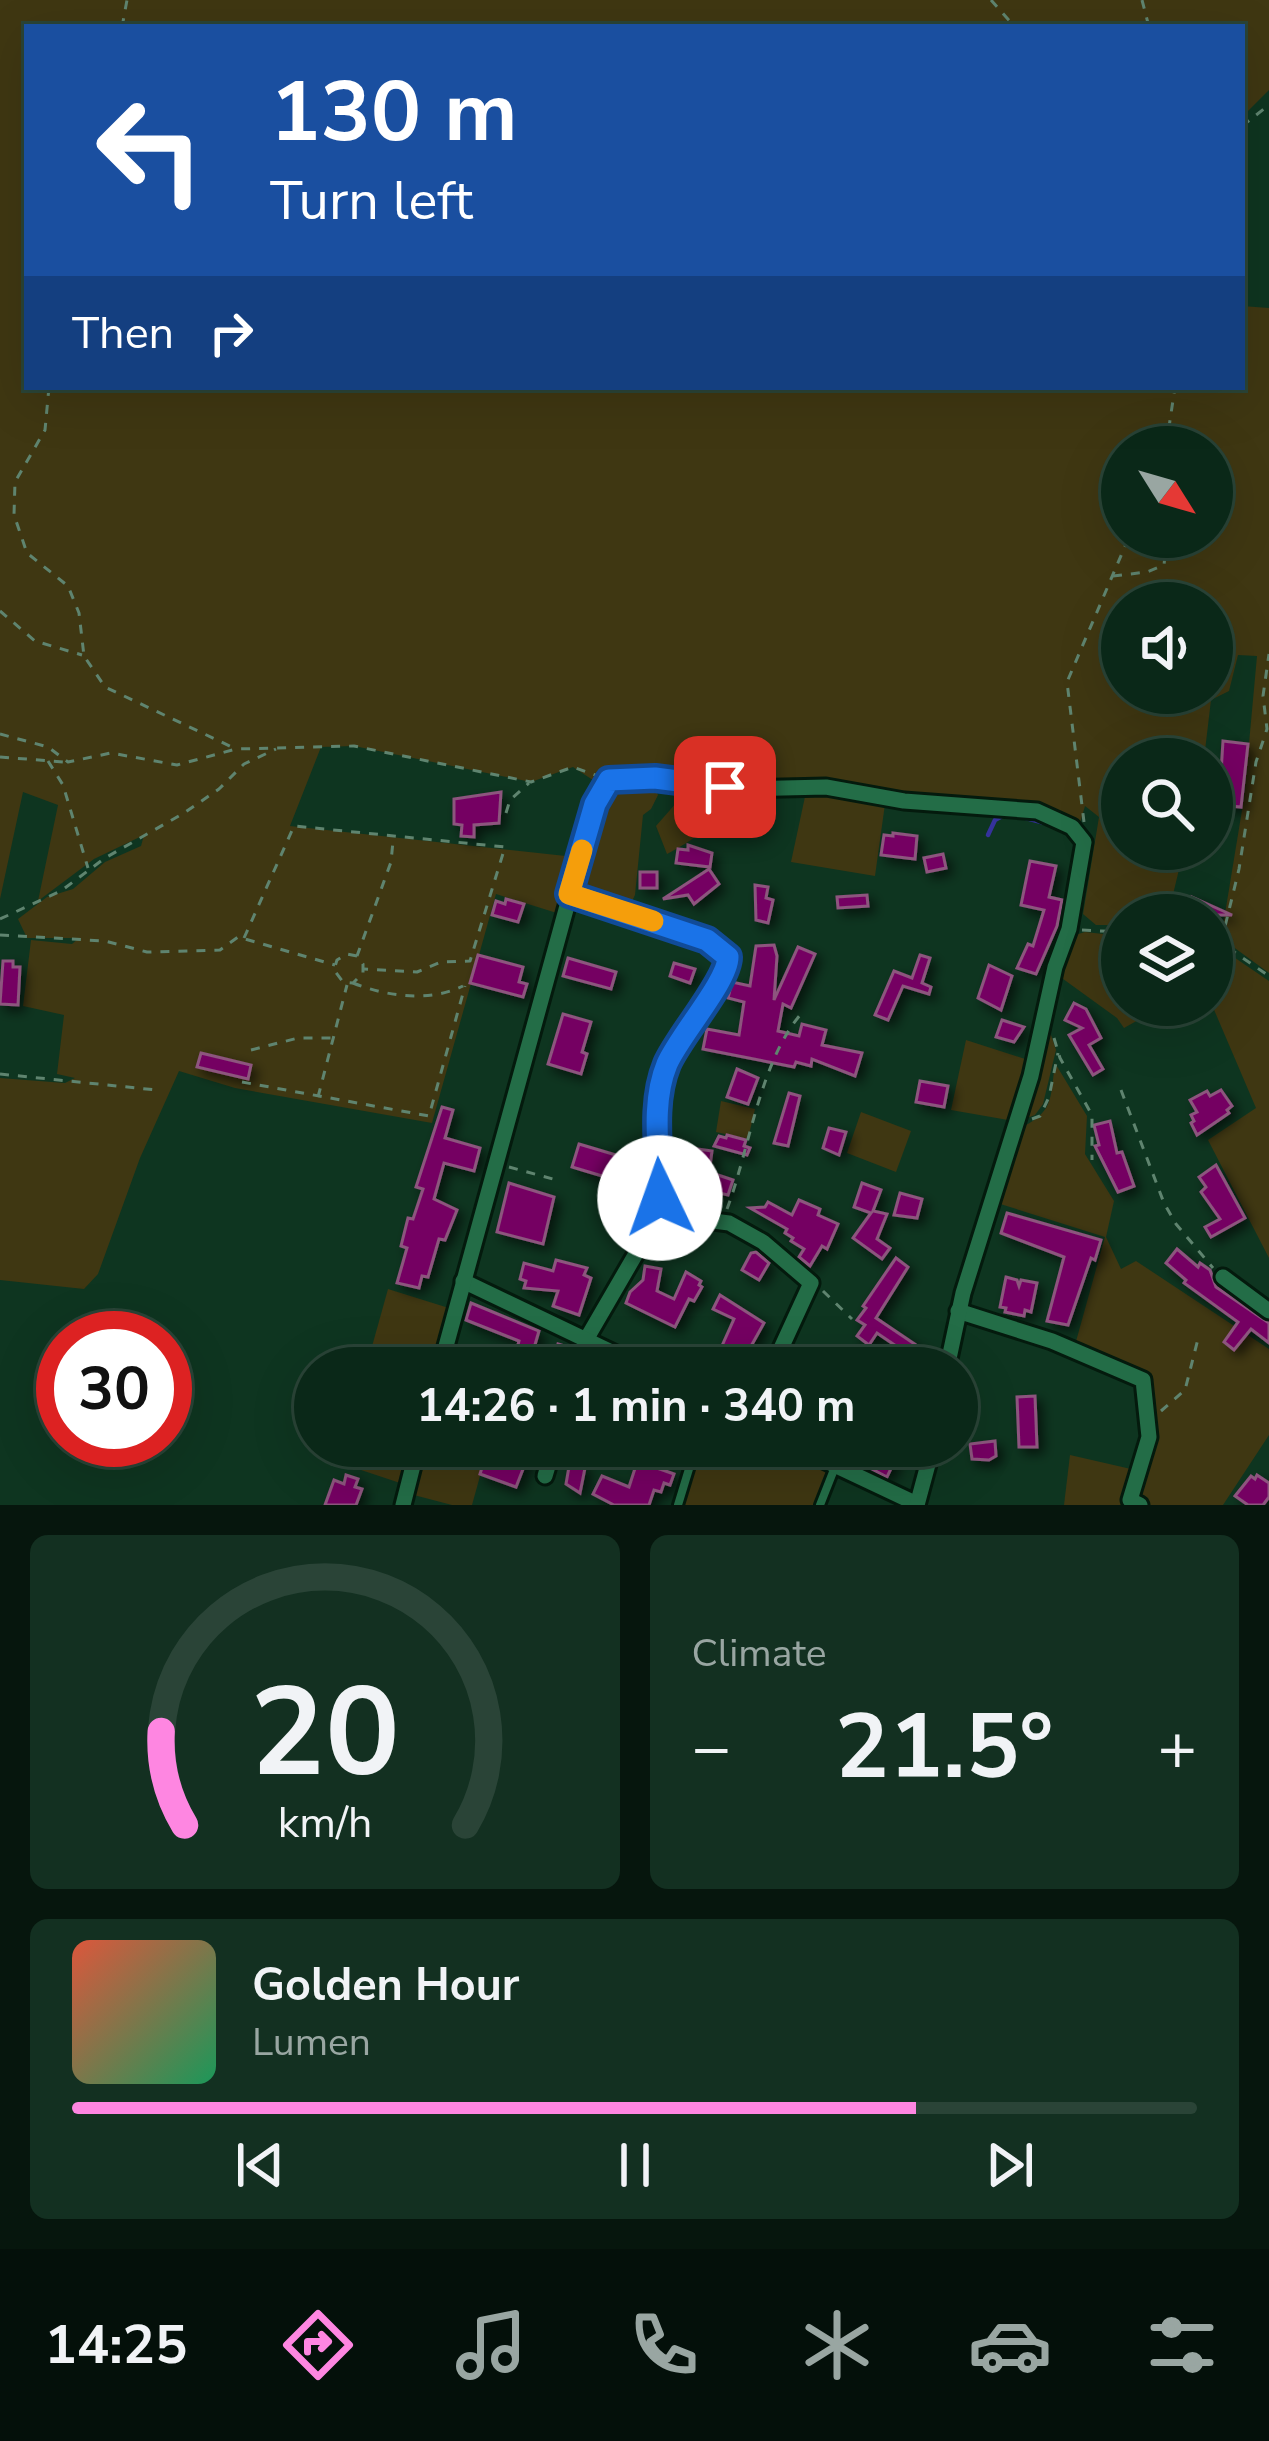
<!DOCTYPE html>
<html lang="en">
<head>
<meta charset="utf-8">
<style>
	:root { --surface:#0a2818; --page:#133021; --text:#f1f3f6; --muted:#99a6a2; --line:#2a4437; --accent:#fe86e1 }
	body { margin:0; font-family:"Nunito Sans",sans-serif; background:var(--page); color:var(--text); height:100vh; display:flex; flex-direction:column; font-size:45px; white-space:nowrap }
	* { box-sizing:border-box; margin:0 }
	p { font-size:39px; color:var(--muted) }
	.icon { flex:none; width:66px; height:66px; fill:none; stroke:currentColor; stroke-width:2; stroke-linecap:round; stroke-linejoin:round }
	.map { position:relative; height:1505px; overflow:hidden }
	.panel { display:flex; flex-direction:column; gap:30px; padding:30px; background:#06160d; flex:1 }
	.panel>* { flex:none }
	.hud { position:absolute; left:24px; top:24px; width:1221px; height:366px; border-radius:0px; box-shadow:0 12px 48px #0002,0 0 0 3px var(--line); background:#1a4fa0; color:#fff; overflow:hidden }
	.needle { width:78px; rotate:127deg }
	.buttons { position:absolute; left:1101px; top:426px; display:grid; gap:24px }
	.buttons a { display:grid; place-items:center; width:132px; height:132px; border-radius:50%; background:var(--surface); box-shadow:0 12px 48px #0002,0 0 0 3px var(--line); font-size:60px }
	.speed { position:absolute; left:36px; top:1311px; display:flex; gap:24px; font-size:60px; font-weight:700; text-align:center }
	.speed>* { display:grid; place-content:center; width:156px; height:156px; border-radius:50%; background:var(--surface); box-shadow:0 12px 48px #0002,0 0 0 3px var(--line); line-height:1 }
	.speed .limit { border:18px solid #d22; background:#fff; color:#111 }
	.pin { position:absolute; display:grid; place-items:center; width:102px; height:102px; color:#fff; margin:-51px; border-radius:24px; box-shadow:0 6px 18px #0006 }
	.me { position:absolute; width:132px; margin:-66px; rotate:357deg; stroke-linejoin:round; filter:drop-shadow(0 0 9px #0008) }
	.turn { display:flex; align-items:center; gap:42px; height:252px; padding:0 48px; font-size:54px }
	.turn .icon { width:156px; height:156px; stroke-width:2.5 }
	.turn b { display:block; font-size:84px; line-height:102px }
	.then { display:flex; align-items:center; height:114px; padding:0 48px; background:#0003; gap:24px; font-size:45px }
	.big { font-size:90px; font-weight:700; line-height:1.1 }
	.panel .widget { flex:1; display:flex; flex-direction:column; justify-content:center; gap:18px; min-width:0; padding:0 42px; border-radius:18px; background:var(--page) }
	.panel .dial { align-items:center; gap:0 }
	.dial svg { height:312px; overflow:visible; fill:none; stroke:var(--line); stroke-width:7; stroke-linecap:round; text-anchor:middle }
	.dial text { fill:var(--text); stroke:none }
	.song { display:flex; align-items:center; gap:36px }
	.cover { width:144px; height:144px; border-radius:18px; background:linear-gradient(135deg,hsl(10 70% 55%),hsl(150 70% 35%)) }
	.played { height:12px; border-radius:6px; background:linear-gradient(90deg,var(--accent) 75%,var(--line) 75%) }
	.keys { display:flex; justify-content:space-around; direction:ltr }
	.heat { display:flex; justify-content:space-between; align-items:center; font-size:66px; direction:ltr }
	.panel .tiles { flex:1; display:grid; gap:30px; grid-template-columns:1fr 1fr }
	.widget:last-child { grid-column:span 2 }
	.trip { position:absolute; left:294px; top:1347px; width:684px; height:120px; border-radius:60px; background:var(--surface); box-shadow:0 12px 48px #0002,0 0 0 3px var(--line); font-weight:700; line-height:120px; text-align:center }
	.tab-bar { display:flex; height:192px; justify-content:space-around; align-items:center; background:#04100a; color:var(--muted) }
	.tab-bar .icon { width:84px; height:84px }
	.tab-bar .on { color:var(--accent) }
	.tab-bar b { font-size:54px; color:var(--text) }
	.map>svg:first-child { display:block }
	.green { fill:#3f3712; fill-rule:evenodd }
	.lines { fill:none; stroke-linecap:round; stroke-linejoin:round }
	.stream { stroke:#35329b; stroke-width:4.5 }
	.building { fill:#740462; stroke:#8d547e; stroke-width:3; filter:url(#shadow) }
	.lane-casing { stroke:#041a0d; stroke-width:14 }
	.street-casing { stroke:#041a0d; stroke-width:21 }
	.path { stroke:#5f846f; stroke-width:3; stroke-dasharray:9 9; stroke-linecap:butt }
	.lane { stroke:#236d47; stroke-width:8 }
	.street { stroke:#236d47; stroke-width:15 }
	.route-casing { stroke:#114b97; stroke-width:30 }
	.route { stroke:#1a73e8; stroke-width:21 }
	.slow { stroke:#f59e0b; stroke-width:21 }
</style>
</head>
<body>
<div class="map">
<svg width="1269" height="1505" viewBox="0 0 1269 1505">
	<defs>
		<filter id="shadow"><feDropShadow dx="5.5" dy="5.5" stdDeviation="6" flood-color="#0009"/></filter>
	</defs>
	<rect width="100%" height="100%" fill="#0e3520"/>
	<!-- green -->
	<g class="green">
		<path d="M0,0H1269V90L1242,117V27H27V387H1242V306L1269,308V973L1221,938L1244,798L1257,656L1238,655L1229,691L1211,700L1204,759H1122V849H1184L1168,915H1122V925H1096L1083,914L1099,817L1085,806L1080,823L1062,812L1032,806L745,787L631,769L602,786L573,767L531,782L354,746L321,747L290,826L575,857L560,914L496,894L432,1123L235,1088L179,1071L140,1158L98,1274L84,1289L0,1280V1078L65,1083L75,1078L57,1074L64,1015L23,1006L31,940L72,944L79,938H27L18,919L47,897L73,889L105,862L141,846L144,835L94,859L38,901L58,805L23,792L0,899ZM1122,447H1212V537H1122ZM1122,603H1212V693H1122Z"/>
		<polygon points="651,780 658,795 651,809 643,815 635,895 628,909 575,891 604,789 614,782"/>
		<path d="M709,788L720,798C712,828 695,839 667,854L656,826L684,794Z"/>
		<polygon points="806,792 885,804 875,876 791,862"/>
		<polygon points="1085,932 1122,936 1122,1005 1165,1005 1124,1028 1117,1018 1059,976 1075,935"/>
		<polygon points="1219,947 1269,981 1269,1258 1208,1140 1256,1108 1212,1005 1212,948"/>
		<polygon points="1046,1020 1056,1050 1043,1104 1035,1115 1019,1121"/>
		<polygon points="966,1040 1025,1059 1022,1081 1008,1120 951,1110"/>
		<path d="M1055,1063L1087,1116L1085,1154L1114,1201L1106,1237L1121,1269L1136,1261L1269,1349V1435L1223,1505H1149L1138,1497C1147,1462 1174,1396 1138,1369C1121,1357 1094,1352 1075,1345L1105,1237L994,1202L1016,1130C1054,1113 1050,1101 1055,1063Z"/>
		<polygon points="721,1101 755,1109 748,1139 716,1132"/>
		<polygon points="861,1112 911,1131 896,1172 847,1153"/>
		<polygon points="388,1289 452,1309 436,1368 366,1368"/>
		<polygon points="342,1446 414,1446 403,1484 337,1462"/>
		<polygon points="422,1446 440,1446 485,1458 472,1505 452,1505 410,1494"/>
		<polygon points="702,1446 784,1446 828,1469 815,1505 683,1505"/>
		<polygon points="1070,1455 1131,1469 1123,1505 1064,1505"/>
	</g>
	<g class="lines">
		<!-- stream -->
		<g class="stream">
			<polyline points="1022,817 1045,823"/>
			<polyline points="988,835 995,820 1004,815"/>
		</g>
	</g>
	<!-- building -->
	<g class="building">
		<polygon points="1223,741 1248,744 1241,807 1219,805"/>
		<polygon points="501,792 499,823 474,825 474,837 461,836 462,825 454,824 454,799"/>
		<polygon points="893,833 917,836 915,859 881,855 884,835 893,836"/>
		<polygon points="688,845 712,853 710,867 676,863 678,849 688,850"/>
		<polygon points="943,854 946,868 927,872 924,858"/>
		<polygon points="1030,861 1056,866 1049,897 1062,900 1057,926 1036,974 1017,968 1028,944 1033,946 1044,910 1021,905"/>
		<polygon points="709,869 719,884 694,904 688,895 663,899"/>
		<rect x="640" y="872" width="17" height="16"/>
		<polygon points="755,885 768,887 766,898 773,900 768,923 756,920"/>
		<polygon points="867,895 868,906 838,908 837,897"/>
		<polygon points="1192,897 1232,915 1190,915"/>
		<polygon points="506,899 524,904 518,922 492,915 496,901 505,904"/>
		<polygon points="774,945 777,956 774,1000 798,947 815,954 791,1008 783,1004 778,1031 799,1036 802,1024 826,1030 822,1045 862,1053 855,1076 812,1059 811,1066 796,1062 794,1067 703,1049 707,1029 739,1035 744,1002 728,998 732,982 750,986 756,946"/>
		<polygon points="478,955 523,967 519,982 527,984 523,997 470,983"/>
		<polygon points="920,955 930,958 922,983 931,987 929,994 903,986 888,1020 875,1015 894,971 912,978"/>
		<polygon points="568,958 616,972 611,989 563,976"/>
		<polygon points="3,961 13,961 13,967 20,967 18,1005 0,1004"/>
		<polygon points="674,963 695,969 690,983 670,976"/>
		<polygon points="989,965 1012,976 1001,1010 978,998"/>
		<polygon points="1074,1003 1086,1009 1101,1038 1089,1045 1103,1069 1093,1075 1069,1035 1082,1028 1065,1020"/>
		<polygon points="563,1014 591,1022 582,1052 587,1054 581,1074 548,1064"/>
		<polygon points="1002,1020 1024,1027 1014,1042 996,1037"/>
		<polygon points="201,1053 251,1065 248,1079 197,1067"/>
		<polygon points="737,1069 758,1078 748,1104 727,1097"/>
		<polygon points="920,1081 948,1086 944,1107 916,1102"/>
		<polygon points="1221,1090 1232,1106 1227,1110 1229,1113 1197,1135 1191,1123 1194,1121 1191,1115 1197,1112 1190,1100 1207,1091 1210,1096"/>
		<polygon points="789,1093 800,1096 788,1146 774,1143"/>
		<polygon points="442,1107 453,1110 445,1138 480,1148 474,1171 444,1163 434,1199 457,1210 445,1240 439,1239 428,1277 422,1276 419,1288 397,1283 407,1248 401,1246 408,1218 413,1219 423,1189 416,1187"/>
		<polygon points="1110,1121 1117,1153 1122,1152 1134,1186 1118,1192 1095,1146 1099,1145 1094,1125"/>
		<polygon points="829,1128 846,1132 839,1155 823,1148"/>
		<polygon points="727,1135 746,1140 744,1146 750,1148 747,1155 714,1146 719,1136 726,1138"/>
		<polygon points="579,1144 616,1155 612,1166 622,1170 619,1181 572,1167"/>
		<polygon points="669,1145 712,1151 710,1166 670,1164"/>
		<polygon points="1216,1165 1245,1218 1211,1237 1205,1227 1220,1219 1201,1192 1206,1187 1199,1177"/>
		<polygon points="712,1173 733,1180 728,1195 706,1190"/>
		<polygon points="509,1183 554,1197 543,1244 497,1232"/>
		<polygon points="862,1183 881,1190 873,1211 887,1214 877,1239 890,1248 882,1259 853,1238 871,1213 854,1207"/>
		<polygon points="646,1184 647,1211 642,1219 627,1213 632,1200 640,1203"/>
		<polygon points="900,1193 922,1199 917,1218 894,1215"/>
		<polygon points="799,1200 820,1209 818,1215 838,1224 827,1249 822,1246 810,1266 799,1257 804,1249 791,1241 793,1238 785,1233 787,1229 750,1208 765,1207 768,1202 792,1215"/>
		<polygon points="1007,1213 1101,1240 1095,1260 1091,1258 1068,1325 1047,1321 1064,1257 1001,1233"/>
		<polygon points="1177,1249 1198,1267 1200,1263 1210,1270 1216,1287 1269,1323 1269,1343 1251,1329 1234,1350 1224,1342 1238,1322 1184,1283 1186,1280 1166,1263"/>
		<polygon points="756,1252 769,1263 759,1280 742,1270 751,1253"/>
		<polygon points="896,1258 908,1267 876,1318 937,1359 934,1368 881,1368 896,1346 877,1333 869,1345 857,1336 865,1325 857,1320 866,1308 863,1306"/>
		<polygon points="556,1260 587,1268 584,1275 591,1278 579,1315 553,1306 558,1291 524,1288 526,1281 520,1279 524,1263 553,1271"/>
		<polygon points="645,1266 661,1269 657,1291 674,1299 686,1272 701,1281 699,1285 702,1287 694,1301 689,1299 675,1327 626,1303 630,1292 643,1280"/>
		<polygon points="1006,1277 1017,1280 1019,1286 1021,1280 1037,1283 1031,1312 1025,1310 1024,1316 1005,1312 1006,1308 1000,1307"/>
		<polygon points="720,1295 764,1323 750,1348 765,1354 760,1368 712,1368 734,1319 713,1309"/>
		<polygon points="471,1303 539,1331 532,1355 554,1361 558,1344 571,1348 566,1368 512,1368 519,1341 466,1320"/>
		<polygon points="1035,1396 1037,1447 1019,1447 1017,1397"/>
		<polygon points="995,1441 996,1456 989,1460 972,1459 970,1444"/>
		<polygon points="467,1446 532,1446 516,1487 480,1474 486,1455 467,1450"/>
		<polygon points="881,1448 897,1456 887,1477 872,1469"/>
		<polygon points="640,1453 656,1459 654,1467 674,1474 670,1485 664,1483 661,1492 654,1490 649,1505 614,1505 593,1494 602,1476 629,1487"/>
		<polygon points="570,1461 585,1468 580,1493 566,1484"/>
		<polygon points="346,1475 358,1479 355,1487 362,1489 356,1505 325,1505 334,1480 344,1484"/>
		<polygon points="1257,1475 1269,1483 1269,1497 1263,1505 1248,1505 1235,1496 1251,1476 1255,1479"/>
	</g>
	<g class="lines">
		<!-- lane casing -->
		<g class="lane-casing">
			<g id="lane">
				<polyline points="678,1505 696,1446"/>
				<polyline points="820,1505 835,1467"/>
			</g>
		</g>
		<!-- street casing -->
		<g class="street-casing">
			<g id="street">
				<polyline points="569,894 707,940 725,952 729,963 667,1064 661,1081 657,1133 659,1214 587,1338 578,1368"/>
				<polyline points="659,1214 729,1223 763,1242 811,1283 772,1368"/>
				<polyline points="1223,1277 1269,1311"/>
				<polyline points="463,1281 645,1368"/>
				<polyline points="958,1311 1052,1341 1143,1380 1149,1437 1130,1500 1140,1505"/>
				<polyline points="440,1368 595,804 609,780 655,778 737,789 826,787 904,801 1037,811 1072,827 1084,842 1069,929 1055,967 1031,1076 963,1293 947,1368"/>
				<polyline points="794,1446 917,1504"/>
				<polyline points="545,1476 554,1446"/>
				<polyline points="403,1505 418,1446"/>
				<polyline points="917,1505 933,1446"/>
			</g>
		</g>
		<!-- path -->
		<g class="path">
			<polyline points="991,0 1015,27"/>
			<polyline points="1142,0 1149,27"/>
			<polyline points="122,27 127,0"/>
			<polyline points="1242,126 1269,105"/>
			<polyline points="49,387 45,430 15,482 14,515 27,553 68,586 79,613 84,656 105,687 234,748"/>
			<polyline points="1166,447 1175,387"/>
			<polyline points="1113,576 1147,572 1164,565 1167,537"/>
			<polyline points="0,611 35,641 82,655"/>
			<polyline points="0,734 48,747 68,762 111,753 177,765 236,749 354,746 531,782 573,767 598,776"/>
			<polyline points="0,757 64,762"/>
			<polyline points="48,761 63,785 88,868"/>
			<polyline points="506,813 510,800 529,783"/>
			<polyline points="1084,822 1067,682 1129,537"/>
			<polyline points="0,919 61,891 105,858 184,813 219,789 244,764 276,749"/>
			<polyline points="1082,930 1122,932"/>
			<polyline points="0,935 105,941 147,952 220,950 238,937 335,965"/>
			<polyline points="244,938 294,826 505,847 470,961 441,962 417,972 364,969"/>
			<polyline points="1212,941 1221,943 1269,976"/>
			<polyline points="1221,943 1239,869 1256,762 1267,729 1263,696 1269,654"/>
			<polyline points="357,956 347,954 337,960 334,970 343,982 353,983 363,973 363,964 357,956 391,862 393,841"/>
			<path d="M353,983C388,997 430,1002 463,986"/>
			<polyline points="1054,1038 1060,1058 1092,1115 1092,1160"/>
			<polyline points="251,1050 298,1038 332,1038"/>
			<polyline points="0,1074 156,1090"/>
			<polyline points="242,1082 429,1116 465,986"/>
			<polyline points="1121,1090 1164,1203 1176,1224 1213,1268"/>
			<polyline points="318,1097 347,985"/>
			<polyline points="1032,1119 1040,1116 1049,1097 1058,1053"/>
			<polyline points="509,1167 553,1179"/>
			<path d="M727,1209C749,1151 760,1061 801,1014"/>
			<polyline points="823,1291 852,1319"/>
			<polyline points="1161,1411 1185,1390 1199,1335"/>
		</g>
		<!-- lane -->
		<use href="#lane" class="lane"/>
		<!-- street -->
		<use href="#street" class="street"/>
	</g>
	<g class="lines">
		<!-- route casing -->
		<g class="route-casing">
			<path id="route" d="M660,1198C660,1155 650,1105 667,1064C679,1036 728,981 728,957L707,940L569,894L595,804L609,780L655,778L725,787"/>
		</g>
		<!-- route -->
		<use href="#route" class="route"/>
		<!-- slow -->
		<polyline class="slow" points="582,850 569,894 653,921"/>
	</g>
</svg>
<div class="buttons">
<a><svg class="needle" viewBox="-14 -14 28 28"><path d="M0-13l5 13h-10z" fill="#e53935"/><path d="M0 13l5-13h-10z" fill="#99a6a2"/></svg></a>
<a><svg class="icon" aria-label="sound" viewBox="0 0 24 24"><path d="M4 9h4l5-4v14l-5-4H4zM17 9q2 3 0 6"/></svg></a>
<a><svg class="icon" aria-label="search" viewBox="0 0 24 24"><circle cx="10" cy="10" r="6"/><path d="M15 15l6 6"/></svg></a>
<a><svg class="icon" aria-label="layers" viewBox="0 0 24 24"><path d="M12 4l9 5-9 5-9-5zM3 14l9 5 9-5"/></svg></a>
</div>
<div class="speed"><div class="limit">30</div></div>
<div class="pin" style="left:725px;top:787px;background:#d93025"><svg class="icon" aria-label="arrive" viewBox="0 0 24 24"><path d="M6 21V4h12l-3 4 3 4H6"/></svg></div>
<svg class="me" style="left:660px;top:1198px" viewBox="-20 -20 40 40"><circle r="19" fill="#fff"/><path d="M0-13L10 11 0 6-10 11z" fill="#1a73e8"/></svg>
<div class="trip">14:26 · 1 min · 340 m</div>
<div class="hud">
<div class="turn"><svg class="icon" aria-label="left" viewBox="0 0 24 24"><path d="M17 20v-9H6M10 6l-5 5 5 5"/></svg><div><b>130 m</b>Turn left</div></div>
<div class="then">Then<svg class="icon" aria-label="right" viewBox="0 0 24 24"><path d="M7 20v-9h11M14 6l5 5-5 5"/></svg></div>
</div>
</div>
<section class="panel">
<div class="tiles">
<div class="widget dial"><svg viewBox="0 0 100 80">
<path d="M14 69A42 42 0 1 1 86 69"/>
<path d="M14 69A42 42 0 0 1 8 45" stroke="#fe86e1"/>
<text x="50" y="56" font-size="32" font-weight="700">20</text>
<text x="50" y="72" font-size="11">km/h</text>
</svg></div>
<div class="widget"><p>Climate</p>
<div class="heat"><a>−</a><b class="big">21.5°</b><a>+</a></div>
</div>
<div class="widget">
<div class="song"><i class="cover"></i><div><b>Golden Hour</b><p>Lumen</p></div></div>
<div class="played"></div>
<div class="keys"><svg class="icon" aria-label="previous" viewBox="0 0 24 24"><path d="M18 5L8 12l10 7zM5 5v14"/></svg><svg class="icon" aria-label="pause" viewBox="0 0 24 24"><path d="M8 5v14M16 5v14"/></svg><svg class="icon" aria-label="next" viewBox="0 0 24 24"><path d="M6 5l10 7-10 7zM19 5v14"/></svg></div>
</div>
</div>
</section>
<nav class="tab-bar">
<b>14:25</b>
<svg class="icon on" aria-label="directions" viewBox="0 0 24 24"><path d="M12 3l9 9-9 9-9-9zM9 14v-3h6M13 9l2 2-2 2"/></svg>
<svg class="icon" aria-label="music" viewBox="0 0 24 24"><path d="M9 18V5l10-2v13"/><circle cx="6" cy="18" r="3"/><circle cx="16" cy="16" r="3"/></svg>
<svg class="icon" aria-label="phone" viewBox="0 0 24 24"><path d="M5 4h4l2 5-3 2q2 4 5 5l2-3 5 2v4C11 20 4 13 5 4z"/></svg>
<svg class="icon" aria-label="climate" viewBox="0 0 24 24"><path d="M12 3v18M4 7l16 10M4 17L20 7"/></svg>
<svg class="icon" aria-label="car" viewBox="0 0 24 24"><path d="M5 17H2v-5l4-1 3-4h7l3 4 3 1v5h-3M9 17h6M6 11h13"/><circle cx="7" cy="17" r="2"/><circle cx="17" cy="17" r="2"/></svg>
<svg class="icon" aria-label="filters" viewBox="0 0 24 24"><path d="M4 7h16M4 17h16"/><circle cx="9" cy="7" r="2"/><circle cx="15" cy="17" r="2"/></svg>
</nav>
</body>
</html>
